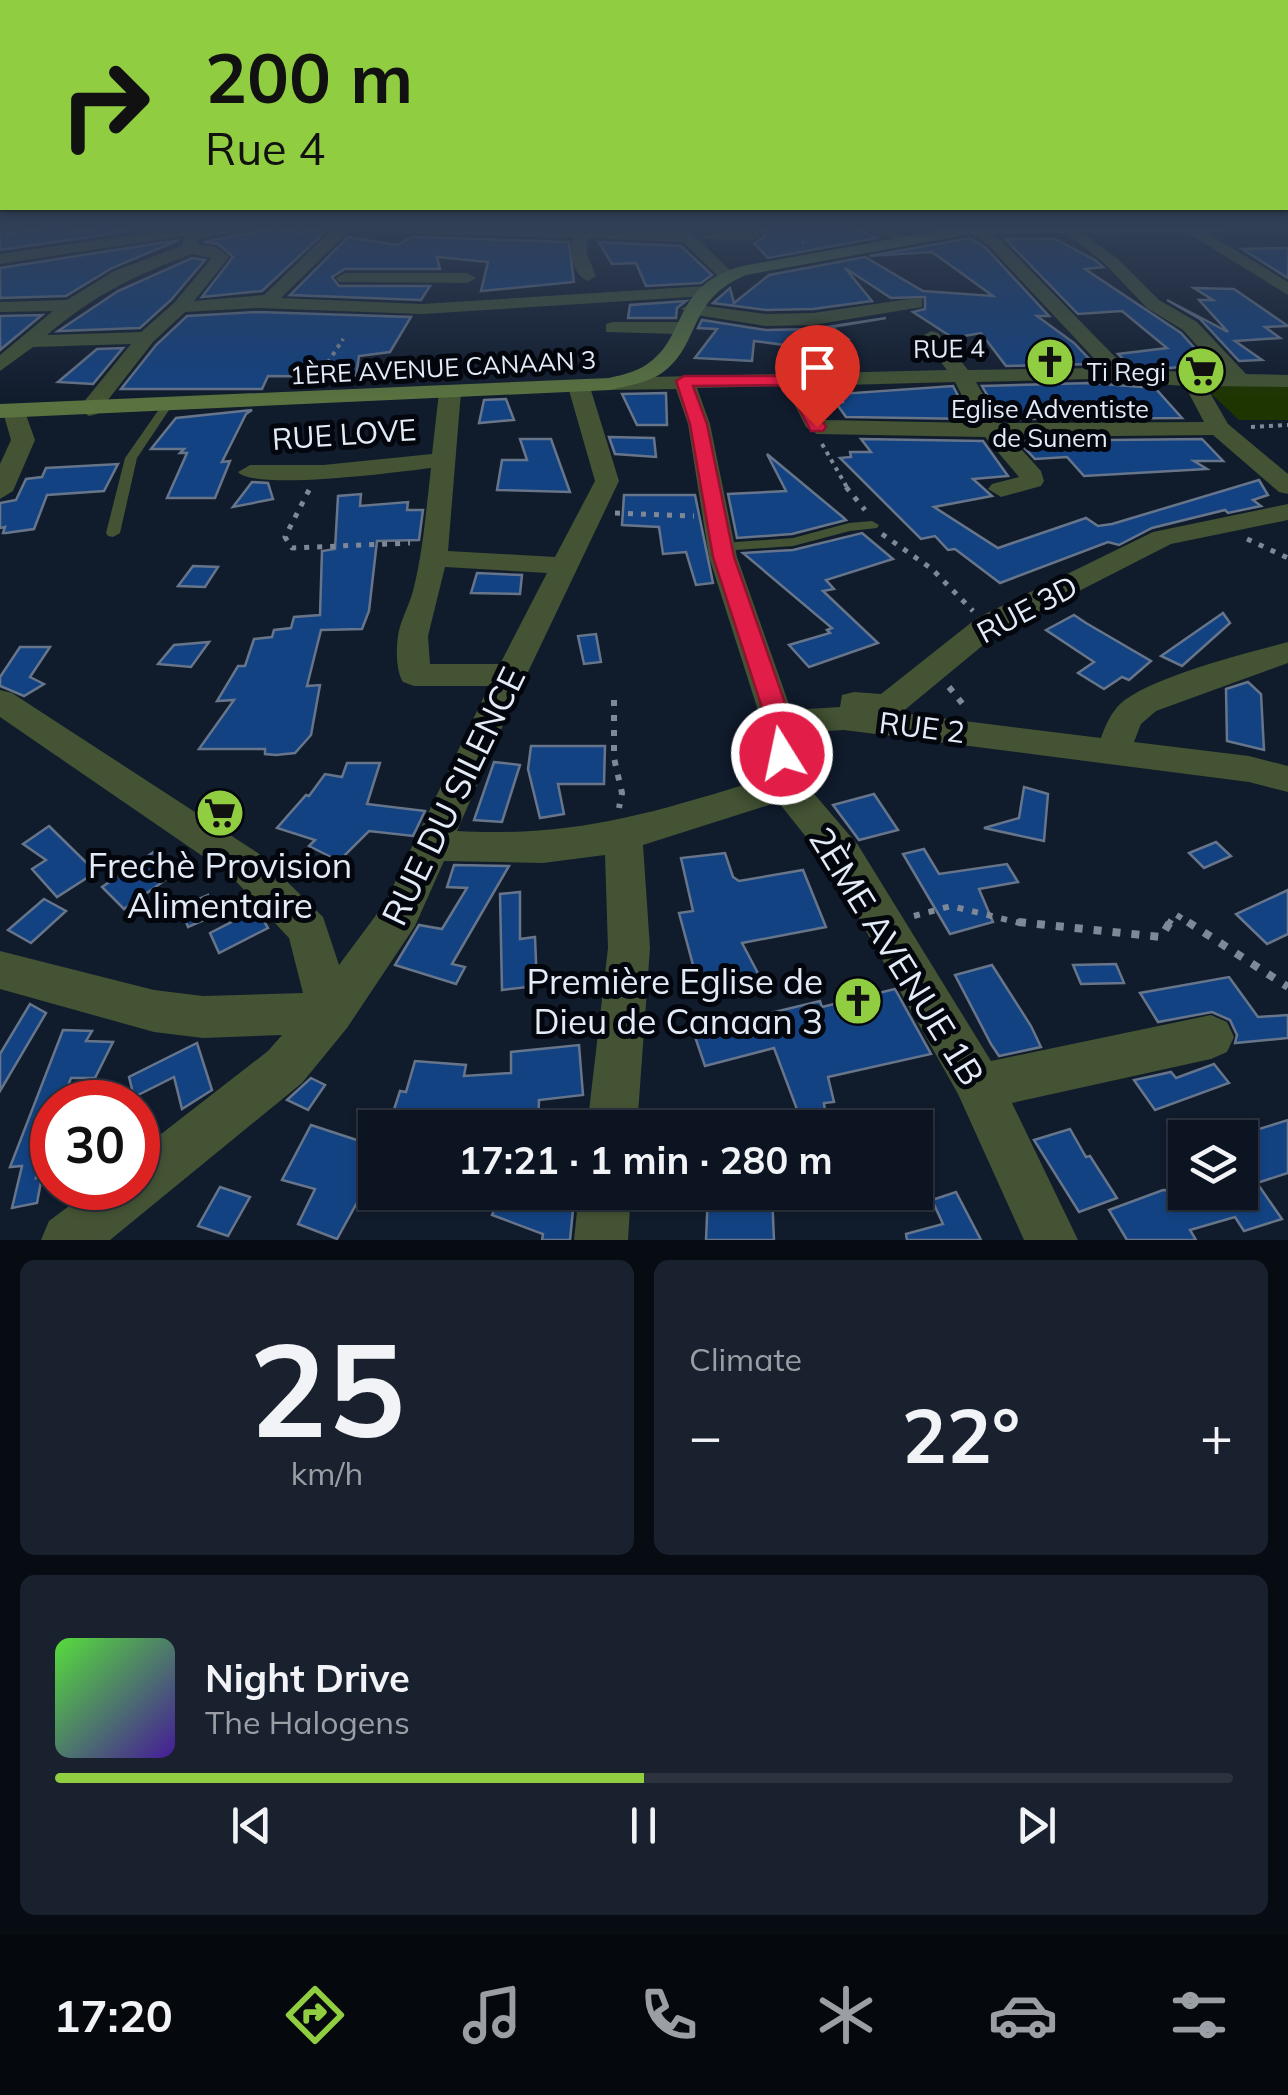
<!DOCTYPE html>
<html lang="en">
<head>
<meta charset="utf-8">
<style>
	:root { --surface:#0c1421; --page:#1a212e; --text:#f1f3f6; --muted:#9a9ea5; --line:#2c333f; --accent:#90cd40 }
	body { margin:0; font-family:Mulish,sans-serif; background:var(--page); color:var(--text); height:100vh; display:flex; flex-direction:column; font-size:38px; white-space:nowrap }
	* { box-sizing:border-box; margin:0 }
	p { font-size:32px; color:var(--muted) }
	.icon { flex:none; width:55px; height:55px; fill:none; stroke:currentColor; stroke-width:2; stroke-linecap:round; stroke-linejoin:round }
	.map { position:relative; height:1240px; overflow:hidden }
	.side { display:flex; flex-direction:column; gap:20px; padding:20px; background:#070b12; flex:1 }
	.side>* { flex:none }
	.guide { position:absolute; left:0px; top:0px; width:1290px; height:210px; box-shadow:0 2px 8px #0004,0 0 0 2px var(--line); background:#90cd40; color:#111; overflow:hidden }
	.fabs { position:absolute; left:1168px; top:1120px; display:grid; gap:20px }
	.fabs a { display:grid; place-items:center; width:90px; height:90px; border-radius:0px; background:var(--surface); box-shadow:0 2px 8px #0004,0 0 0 2px var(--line); font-size:50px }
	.speed { position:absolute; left:30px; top:1080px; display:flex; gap:20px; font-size:50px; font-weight:700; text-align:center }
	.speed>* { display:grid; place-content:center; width:130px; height:130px; border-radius:50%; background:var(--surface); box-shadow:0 2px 8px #0004,0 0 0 2px var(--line); line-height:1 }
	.speed .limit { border:15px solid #d22; background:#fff; color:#111 }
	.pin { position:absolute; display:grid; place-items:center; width:85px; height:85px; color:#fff; margin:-102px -42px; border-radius:50% 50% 50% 0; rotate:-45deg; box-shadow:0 0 10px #0007 }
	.pin .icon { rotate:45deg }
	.me { position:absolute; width:110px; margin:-55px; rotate:350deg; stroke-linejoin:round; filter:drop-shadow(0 0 8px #0008) }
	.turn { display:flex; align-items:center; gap:35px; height:210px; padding:0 40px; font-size:45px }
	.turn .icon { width:130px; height:130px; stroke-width:2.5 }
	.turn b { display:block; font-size:70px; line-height:85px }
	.big { font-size:75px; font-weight:700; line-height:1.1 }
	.side .tile { flex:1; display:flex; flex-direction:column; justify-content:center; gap:15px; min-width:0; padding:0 35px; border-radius:15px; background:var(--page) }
	.side .dial { align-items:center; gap:0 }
	.dial b { font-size:130px; line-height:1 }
	.song { display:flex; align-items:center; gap:30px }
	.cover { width:120px; height:120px; border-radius:15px; background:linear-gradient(135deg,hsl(110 70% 55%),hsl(260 70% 35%)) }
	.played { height:10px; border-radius:5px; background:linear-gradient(90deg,var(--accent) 50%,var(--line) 50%) }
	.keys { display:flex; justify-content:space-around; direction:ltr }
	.heat { display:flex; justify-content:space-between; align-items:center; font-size:55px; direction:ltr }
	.side .tiles { flex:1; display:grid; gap:20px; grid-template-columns:1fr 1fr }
	.tile:last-child { grid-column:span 2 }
	.trip { position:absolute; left:358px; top:1110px; width:575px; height:100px; border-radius:0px; background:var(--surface); box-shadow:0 2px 8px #0004,0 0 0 2px var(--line); font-weight:700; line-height:100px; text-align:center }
	.tab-bar { display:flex; height:160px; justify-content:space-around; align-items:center; background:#05080d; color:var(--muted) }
	.tab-bar .icon { width:70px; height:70px }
	.tab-bar .on { color:var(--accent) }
	.tab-bar b { font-size:45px; color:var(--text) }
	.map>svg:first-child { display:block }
	.green { fill:#1f3500 }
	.building { fill:#134282; stroke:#67758a; stroke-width:2.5 }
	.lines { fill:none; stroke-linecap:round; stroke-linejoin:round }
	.path-far4 { stroke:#7f8897; stroke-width:2.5; stroke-dasharray:2.5 4; stroke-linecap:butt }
	.path-far3 { stroke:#7f8897; stroke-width:4; stroke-dasharray:4 5; stroke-linecap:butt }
	.path-far2 { stroke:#7f8897; stroke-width:5; stroke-dasharray:5 8; stroke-linecap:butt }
	.path-far1 { stroke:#7f8897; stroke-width:6; stroke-dasharray:6 9; stroke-linecap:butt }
	.path { stroke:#7f8897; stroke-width:8; stroke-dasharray:8 11; stroke-linecap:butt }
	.service { fill:#435333; fill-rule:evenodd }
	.minor { fill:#435333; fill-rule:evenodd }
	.secondary { fill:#59723f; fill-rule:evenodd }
	.route { fill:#e11d48; stroke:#92132f; stroke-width:2.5 }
	.labels { text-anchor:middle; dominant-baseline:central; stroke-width:10; stroke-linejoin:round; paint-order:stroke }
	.far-street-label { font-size:25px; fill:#e3ebf7; stroke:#03060d }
	.far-poi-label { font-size:25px; fill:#e3ebf7; stroke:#03060d; text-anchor:end }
	.street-label { font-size:30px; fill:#e3ebf7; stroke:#03060d }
	.near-street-label { font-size:35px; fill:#e3ebf7; stroke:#03060d }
	.near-poi-label { font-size:35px; fill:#e3ebf7; stroke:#03060d }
</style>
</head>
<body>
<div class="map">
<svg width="1288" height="1240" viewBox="0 0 1288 1240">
	<rect width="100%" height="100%" fill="#101b2c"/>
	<!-- green -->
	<polygon class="green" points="1288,385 1288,420 1239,420 1203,386"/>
	<!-- building -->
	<g class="building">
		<polygon points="75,226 74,232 125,226 131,231 0,250 0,234"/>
		<polygon points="728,226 850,226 877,238 768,258 754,243 765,236 763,232 753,226"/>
		<polygon points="277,228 299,233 312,229 325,232 262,291 202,297 233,257 218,244 203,242"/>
		<polygon points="348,237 397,245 413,237 569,242 574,282 481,291 488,262 437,257 440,269 345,269 332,277 339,286 430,286 421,300 290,295"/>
		<polygon points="970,238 986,248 1049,316 1037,316 1074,343 1094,364 1006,366 981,333 953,338 913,312 925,309 925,297 891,298 845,268 872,301 813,309 766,310 713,303 730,288 734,303 769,275 865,257 923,291 993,296 932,252 869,256"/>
		<polygon points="1005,239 1055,239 1095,260 1103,267 1085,269 1181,333 1208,363 1171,368 1129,365 1118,354 1167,348 1122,311 1078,314"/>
		<polygon points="179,240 112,268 66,296 0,298 0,268"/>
		<polygon points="599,242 681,246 712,275 701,283 646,286 636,263 612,264"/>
		<polygon points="1288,248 1288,278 1242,249"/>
		<polygon points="192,258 205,260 171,300 140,328 58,331 118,291"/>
		<polygon points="1194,288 1234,289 1288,326 1265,327 1280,338 1235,341 1262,360 1239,361 1200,319 1167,300 1228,332 1199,300 1213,300"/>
		<polygon points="686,301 677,308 676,318 628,318 630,305"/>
		<polygon points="258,312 411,317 390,352 359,356 356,377 268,376 262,389 121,389 156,345 187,316"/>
		<polygon points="42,315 0,350 0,316"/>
		<polygon points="886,318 832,327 848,339 808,346 820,364 799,365 784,345 754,341 752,361 695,358 717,329 698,328 702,320 766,330 814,329"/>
		<polygon points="123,348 93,384 58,382 97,349"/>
		<polygon points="1090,383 1155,388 1182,418 1001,419 982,386"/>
		<polygon points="953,386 970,419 846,417 836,403 843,402 839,394"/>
		<polygon points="666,393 667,425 637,425 622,394"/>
		<polygon points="506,399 514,420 479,423 484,400"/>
		<polygon points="252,410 246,414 222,462 230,461 215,498 167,498 187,453 180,453 184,449 151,449 176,418"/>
		<polygon points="609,437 654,438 656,457 615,454"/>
		<polygon points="520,439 551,439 570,492 497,490 502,460 527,460"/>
		<polygon points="861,439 983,441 1008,476 973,479 992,496 934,507 998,548 1086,518 1098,526 1112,524 1259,480 1268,495 1253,500 1261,506 1228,513 1225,510 1152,528 1119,545 1108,542 1000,583 955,549 948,550 935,536 921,539 840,458 851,457 850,452 871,452"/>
		<polygon points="1202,439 1223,461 1194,461 1207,469 1084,476 1067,457 1035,459 1018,441"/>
		<polygon points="767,454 844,518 846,520 792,534 737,538 728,494 786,491"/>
		<polygon points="118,464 104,491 47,495 34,529 6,533 3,533 5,527 0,528 0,503 16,500 26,479 42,477 46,468"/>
		<polygon points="252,482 268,483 273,499 233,507"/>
		<polygon points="361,494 360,506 408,502 407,510 423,510 419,540 377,541 369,611 362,629 321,630 307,686 320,685 311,735 295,753 276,755 265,754 265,749 199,749 234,700 217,701 238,666 245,666 254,639 272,637 274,630 291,628 294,617 320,615 322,551 335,549 338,496"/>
		<polygon points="624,495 695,495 713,583 696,585 686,552 663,554 659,527 622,525"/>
		<polygon points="862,533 893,559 826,580 834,589 823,591 878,643 809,667 789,645 830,633 827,630 832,628 743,553 793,550"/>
		<polygon points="193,566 218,567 205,587 178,586"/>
		<polygon points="477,573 522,575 520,594 471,593"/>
		<polygon points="1223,613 1230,623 1182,666 1161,656"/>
		<polygon points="1074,615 1086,623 1151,661 1129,680 1122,677 1104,689 1078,673 1094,662 1046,630"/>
		<polygon points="596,634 601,662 584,664 578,636"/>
		<polygon points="209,642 191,667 158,664 174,645"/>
		<polygon points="20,647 50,647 30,677 44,684 24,696 0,686 0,677"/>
		<polygon points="1248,682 1261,694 1264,750 1227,741 1226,689"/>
		<polygon points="531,746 605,746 604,784 558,784 564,814 540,818 528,769"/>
		<polygon points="494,762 520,765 502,822 474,820"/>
		<polygon points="347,763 380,763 367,804 425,811 413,836 369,831 339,861 309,846 315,840 277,828 306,795 309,796 325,774 342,777"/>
		<polygon points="1024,787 1048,794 1044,841 984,828 1019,818"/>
		<polygon points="874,794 898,830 859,840 833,805"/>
		<polygon points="49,826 96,872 57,897 32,869 46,860 23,844"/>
		<polygon points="1216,842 1231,856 1204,868 1189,853"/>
		<polygon points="158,849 181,869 124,909 102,887"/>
		<polygon points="924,849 939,874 1007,864 1018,882 979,889 993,922 950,934 903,854"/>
		<polygon points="725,853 733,877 739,881 803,870 826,927 742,943 760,977 700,998 686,967 693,965 679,913 693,911 681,858"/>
		<polygon points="454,865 509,866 452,964 465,967 456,984 395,965 419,925 442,929 467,888 447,887"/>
		<polygon points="1288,890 1288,934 1267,944 1236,914"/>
		<polygon points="520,892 520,939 535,937 537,986 502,990 500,894"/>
		<polygon points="208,895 215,915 188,927 181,907"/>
		<polygon points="44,899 66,911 31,943 8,930"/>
		<polygon points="257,909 268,928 219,953 210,933"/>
		<polygon points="1116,964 1124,983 1081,984 1073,965"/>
		<polygon points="992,965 1031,1026 1041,1047 999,1056 991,1044 955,975"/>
		<polygon points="1229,977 1258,1017 1288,1015 1288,1038 1235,1043 1237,1035 1230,1020 1212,1012 1158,1022 1140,993"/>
		<polygon points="895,989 931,1054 828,1077 834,1102 824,1103 827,1128 804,1128 774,1048 705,1066 693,1031 717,1025 718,1034 765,1021 762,1015 820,1001 822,1007"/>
		<polygon points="30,1004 46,1013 0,1091 0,1054"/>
		<polygon points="63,1030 92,1031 86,1041 113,1042 95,1078 71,1078 62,1102 52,1102 52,1130 36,1178 42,1176 37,1203 12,1208 22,1166 10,1167"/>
		<polygon points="197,1043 212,1090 182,1109 174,1077 134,1097 129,1077"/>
		<polygon points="579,1045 583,1095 539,1100 538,1128 388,1128 400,1091 406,1092 415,1061 466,1065 464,1076 511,1073 511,1052"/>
		<polygon points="1214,1064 1229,1083 1155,1110 1134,1080 1171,1072 1176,1078"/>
		<polygon points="311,1078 325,1085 308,1110 287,1100"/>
		<polygon points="1288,1120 1288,1173 1257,1183 1282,1219 1244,1231 1235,1217 1190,1230 1196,1240 1127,1240 1109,1210 1163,1190 1240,1192 1240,1135"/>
		<polygon points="311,1125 375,1146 375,1182 370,1192 364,1190 337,1239 298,1224 315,1189 282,1180"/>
		<polygon points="1070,1129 1086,1157 1090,1156 1117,1198 1079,1212 1034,1140"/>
		<polygon points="220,1187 250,1197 228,1236 198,1226"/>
		<polygon points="502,1192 546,1192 546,1203 573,1210 570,1240 542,1240 543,1234 492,1215"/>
		<polygon points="708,1192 772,1194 774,1240 706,1240"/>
		<polygon points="956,1192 981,1240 907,1240 906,1234 943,1224 932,1200"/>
	</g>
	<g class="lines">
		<!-- path-far4 -->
		<g class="path-far4">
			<polyline points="32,229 51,226"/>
			<polyline points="808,229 814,226"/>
			<polyline points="799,236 804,244"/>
			<polyline points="342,341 345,336"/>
		</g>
		<!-- path-far3 -->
		<g class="path-far3">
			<polyline points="318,378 343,339"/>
			<polyline points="1251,427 1288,425"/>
			<polyline points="822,444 848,489"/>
		</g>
		<!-- path-far2 -->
		<g class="path-far2">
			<polyline points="846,487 865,510"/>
			<polyline points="309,490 285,537 292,548 410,543"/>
			<polyline points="615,513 694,516"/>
			<polyline points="882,534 932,569 973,611"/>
			<polyline points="1247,539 1288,558"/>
		</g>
		<!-- path-far1 -->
		<g class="path-far1">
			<polyline points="949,687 966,708"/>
			<polyline points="614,700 614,758 622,793 619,808"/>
			<polyline points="914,916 951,906 1028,925"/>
			<polyline points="1168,925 1175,914 1192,925"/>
		</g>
		<!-- path -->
		<g class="path">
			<polyline points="1018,922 1161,937 1170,922"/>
			<polyline points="1188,922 1288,987"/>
			<polyline points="645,1127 762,1126"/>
		</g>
		<!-- service -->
		<g class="service">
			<polygon points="166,404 171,407 137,458 120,533 113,537 108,536 106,533 125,458 162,405"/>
			<polygon points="872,521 879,525 877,528 850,531 793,546 722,551 715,547 722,543 793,538 849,523"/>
		</g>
		<!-- minor -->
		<g class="minor">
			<path d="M193,226H260C243,236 218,231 199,239L198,245L216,247L229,257L194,301L264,295L333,229L331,226L673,232L669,226H684L736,276L722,280L683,242L588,238L586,252L596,276L588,281C572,275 570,252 573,238L349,231L281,298L422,304L706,286L715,291L706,296L422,314L258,308L185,312L153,342L97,414L89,416L78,409L131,344L33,347L0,371V355L53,311L0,312V302L67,300L114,271L182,246L184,236L0,264V254ZM192,254L212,258L174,303L141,332L47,335C94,295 135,275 192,254Z"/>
			<polygon points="854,226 877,226 919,240 911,245"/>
			<path d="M958,226H976L1000,239L1127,369L1223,374L1183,330L1147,308L1105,264L1058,226H1073L1117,258L1159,300L1197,322L1246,374L1288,375V387L1206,386L1228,424L1288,474V494L1279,492L1213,435L1010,437L1041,471L1044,481L1041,486L1001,497L988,489L992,484L1019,477L985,437L817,434L806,427L785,386L697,388L710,424L737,557L791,710L840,707L842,695L854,692L881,694L977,618L1153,532L1288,504V520L1171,544L999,632L901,713L1101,738C1105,726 1111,713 1120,704C1150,677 1247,653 1288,642V663L1156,711L1141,724L1134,742L1249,756L1288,766V792L1249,782L844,730L797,733L803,781L858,845L991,1061L1211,1015L1227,1022L1234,1037L1227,1052L1211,1059L1012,1103L1078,1240H1024L958,1094L830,867L775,798L772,804L643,845L650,948L637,1128H587L608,948L605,855L543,863L444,861L415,926L347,1028L302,1083L110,1240H41L49,1221L93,1188H138V1152L268,1051L282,1035L203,1038L154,1032L0,989V951L154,990L203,996L303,993L289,938L230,875L0,717V690L12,693L258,853L323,917L339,965L385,903L489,686H414L403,682C396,671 396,650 398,636C400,621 409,606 413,591C423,552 426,511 431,468C399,472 255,491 238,472L250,465H323L432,454L439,392L442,387H458L461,392L448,551L555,557L595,481L568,387L579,381L590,387L619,481L507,716L457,831C566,837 640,817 743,785L762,723L709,557L688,424L676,389L610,390L599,384L610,378L947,370L921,337L931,331L938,333L968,370L1103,368L988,245ZM1090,379L1185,386L1204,422L999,423L976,382ZM955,382L976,423L825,420L806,386ZM445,567L547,573L500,664H430L428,636Z"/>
			<polygon points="1096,226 1113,226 1105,231"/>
			<polygon points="1186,226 1196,226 1288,282 1288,295 1186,232"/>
			<polygon points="1243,226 1260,226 1252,231"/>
			<polygon points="710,231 753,230 761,235 753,240 705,239 702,236"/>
			<polygon points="345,273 467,273 476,278 467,283 339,282 336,278"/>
			<polygon points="916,298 922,299 922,307 813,325 766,326 690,314 681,309 690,304 766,314 813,313"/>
			<polygon points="613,322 679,322 688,328 679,334 606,332 606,324"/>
			<polygon points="14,405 25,412 35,440 13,491 0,499 0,464 11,440 3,412"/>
			<polygon points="579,1192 631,1192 628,1240 574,1240"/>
		</g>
		<!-- secondary -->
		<path class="secondary" d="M964,226H1262L1254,231L971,234L746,275C686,300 702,344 662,373C647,383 627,386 610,390L0,418V404L609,378C622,375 635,372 646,365C689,337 670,286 742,266Z"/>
	</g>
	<!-- sky -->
	<linearGradient id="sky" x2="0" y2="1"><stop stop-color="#090f18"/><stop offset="0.57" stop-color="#313f56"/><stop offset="1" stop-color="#313f56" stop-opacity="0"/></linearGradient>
	<rect width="1288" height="399" fill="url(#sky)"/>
	<!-- route -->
	<polygon class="route" points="797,376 826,427 823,431 811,431 786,385 693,386 707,424 734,557 792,723 795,754 791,761 773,761 767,723 713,557 690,424 676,381 684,376"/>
	<!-- icons -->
	<defs>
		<g id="church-disc" transform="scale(2.5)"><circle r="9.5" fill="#90cd40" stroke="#03060d"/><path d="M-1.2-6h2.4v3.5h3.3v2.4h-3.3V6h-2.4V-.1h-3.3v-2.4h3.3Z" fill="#111"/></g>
		<g id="supermarket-disc" transform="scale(2.5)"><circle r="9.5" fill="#90cd40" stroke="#03060d"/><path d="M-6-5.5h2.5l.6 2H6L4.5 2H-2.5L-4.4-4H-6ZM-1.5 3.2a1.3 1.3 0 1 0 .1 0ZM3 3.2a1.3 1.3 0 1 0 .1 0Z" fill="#111"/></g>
	</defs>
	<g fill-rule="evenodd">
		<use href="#church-disc" x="1050" y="362"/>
		<use href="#supermarket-disc" x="1201" y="371"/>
		<use href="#supermarket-disc" x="220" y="813"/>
		<use href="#church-disc" x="858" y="1001"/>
	</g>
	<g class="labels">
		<!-- far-street labels -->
		<g class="far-street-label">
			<text transform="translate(949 348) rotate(-1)">RUE 4</text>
			<text transform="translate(443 367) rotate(-3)">1ÈRE AVENUE CANAAN 3</text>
		</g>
		<!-- far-poi labels -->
		<g class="far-poi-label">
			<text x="1166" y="371">Ti Regi</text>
			<text x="1050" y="408" text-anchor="middle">Eglise Adventiste<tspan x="1050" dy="29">de Sunem</tspan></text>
		</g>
		<!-- street labels -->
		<g class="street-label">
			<text transform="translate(344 434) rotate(-4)">RUE LOVE</text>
			<text transform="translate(1027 609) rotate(-28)">RUE 3D</text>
			<text transform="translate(922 727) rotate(7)">RUE 2</text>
		</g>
		<!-- near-street labels -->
		<g class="near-street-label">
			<text transform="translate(453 796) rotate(-64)">RUE DU SILENCE</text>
			<text transform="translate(897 956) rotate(58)">2ÈME AVENUE 1B</text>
		</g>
		<!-- near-poi labels -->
		<g class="near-poi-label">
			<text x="220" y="865">Frechè Provision<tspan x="220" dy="40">Alimentaire</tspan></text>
			<text x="823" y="981" text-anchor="end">Première Eglise de<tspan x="823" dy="40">Dieu de Canaan 3</tspan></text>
		</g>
	</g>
</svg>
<div class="fabs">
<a><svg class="icon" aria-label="layers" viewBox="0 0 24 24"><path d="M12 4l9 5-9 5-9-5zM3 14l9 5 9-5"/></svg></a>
</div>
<div class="speed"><div class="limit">30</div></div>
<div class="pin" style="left:817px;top:427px;background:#d93025"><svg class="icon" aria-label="arrive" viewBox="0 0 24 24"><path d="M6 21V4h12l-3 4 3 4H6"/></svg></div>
<svg class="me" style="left:782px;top:754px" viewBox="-20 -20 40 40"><circle r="17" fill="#e11d48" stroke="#fff" stroke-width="3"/><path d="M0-11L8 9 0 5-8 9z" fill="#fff"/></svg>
<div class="trip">17:21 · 1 min · 280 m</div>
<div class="guide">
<div class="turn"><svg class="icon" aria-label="right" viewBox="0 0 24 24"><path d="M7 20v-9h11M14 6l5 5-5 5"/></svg><div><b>200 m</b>Rue 4</div></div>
</div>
</div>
<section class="side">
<div class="tiles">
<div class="tile dial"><b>25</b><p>km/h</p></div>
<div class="tile"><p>Climate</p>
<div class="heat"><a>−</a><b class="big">22°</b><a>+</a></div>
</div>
<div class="tile">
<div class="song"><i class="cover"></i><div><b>Night Drive</b><p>The Halogens</p></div></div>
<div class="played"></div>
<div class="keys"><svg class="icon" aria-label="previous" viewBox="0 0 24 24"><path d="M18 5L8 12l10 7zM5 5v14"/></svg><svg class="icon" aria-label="pause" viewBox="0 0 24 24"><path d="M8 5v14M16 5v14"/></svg><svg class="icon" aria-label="next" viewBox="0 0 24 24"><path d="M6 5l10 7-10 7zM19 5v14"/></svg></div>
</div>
</div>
</section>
<nav class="tab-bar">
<b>17:20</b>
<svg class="icon on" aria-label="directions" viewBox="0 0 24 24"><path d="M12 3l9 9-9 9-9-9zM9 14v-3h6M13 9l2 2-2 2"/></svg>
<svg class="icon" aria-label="music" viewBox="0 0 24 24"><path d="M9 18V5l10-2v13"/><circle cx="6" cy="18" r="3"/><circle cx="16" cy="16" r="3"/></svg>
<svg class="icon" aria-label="phone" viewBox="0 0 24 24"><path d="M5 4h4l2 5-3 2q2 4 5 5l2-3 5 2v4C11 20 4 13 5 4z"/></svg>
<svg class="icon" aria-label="climate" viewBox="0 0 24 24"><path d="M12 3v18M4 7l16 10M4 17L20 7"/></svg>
<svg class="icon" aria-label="car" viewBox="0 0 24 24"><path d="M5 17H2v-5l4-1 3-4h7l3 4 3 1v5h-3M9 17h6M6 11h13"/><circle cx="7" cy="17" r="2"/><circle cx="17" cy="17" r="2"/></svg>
<svg class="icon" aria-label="filters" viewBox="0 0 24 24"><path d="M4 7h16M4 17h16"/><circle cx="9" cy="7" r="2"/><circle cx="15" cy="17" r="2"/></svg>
</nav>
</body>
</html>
